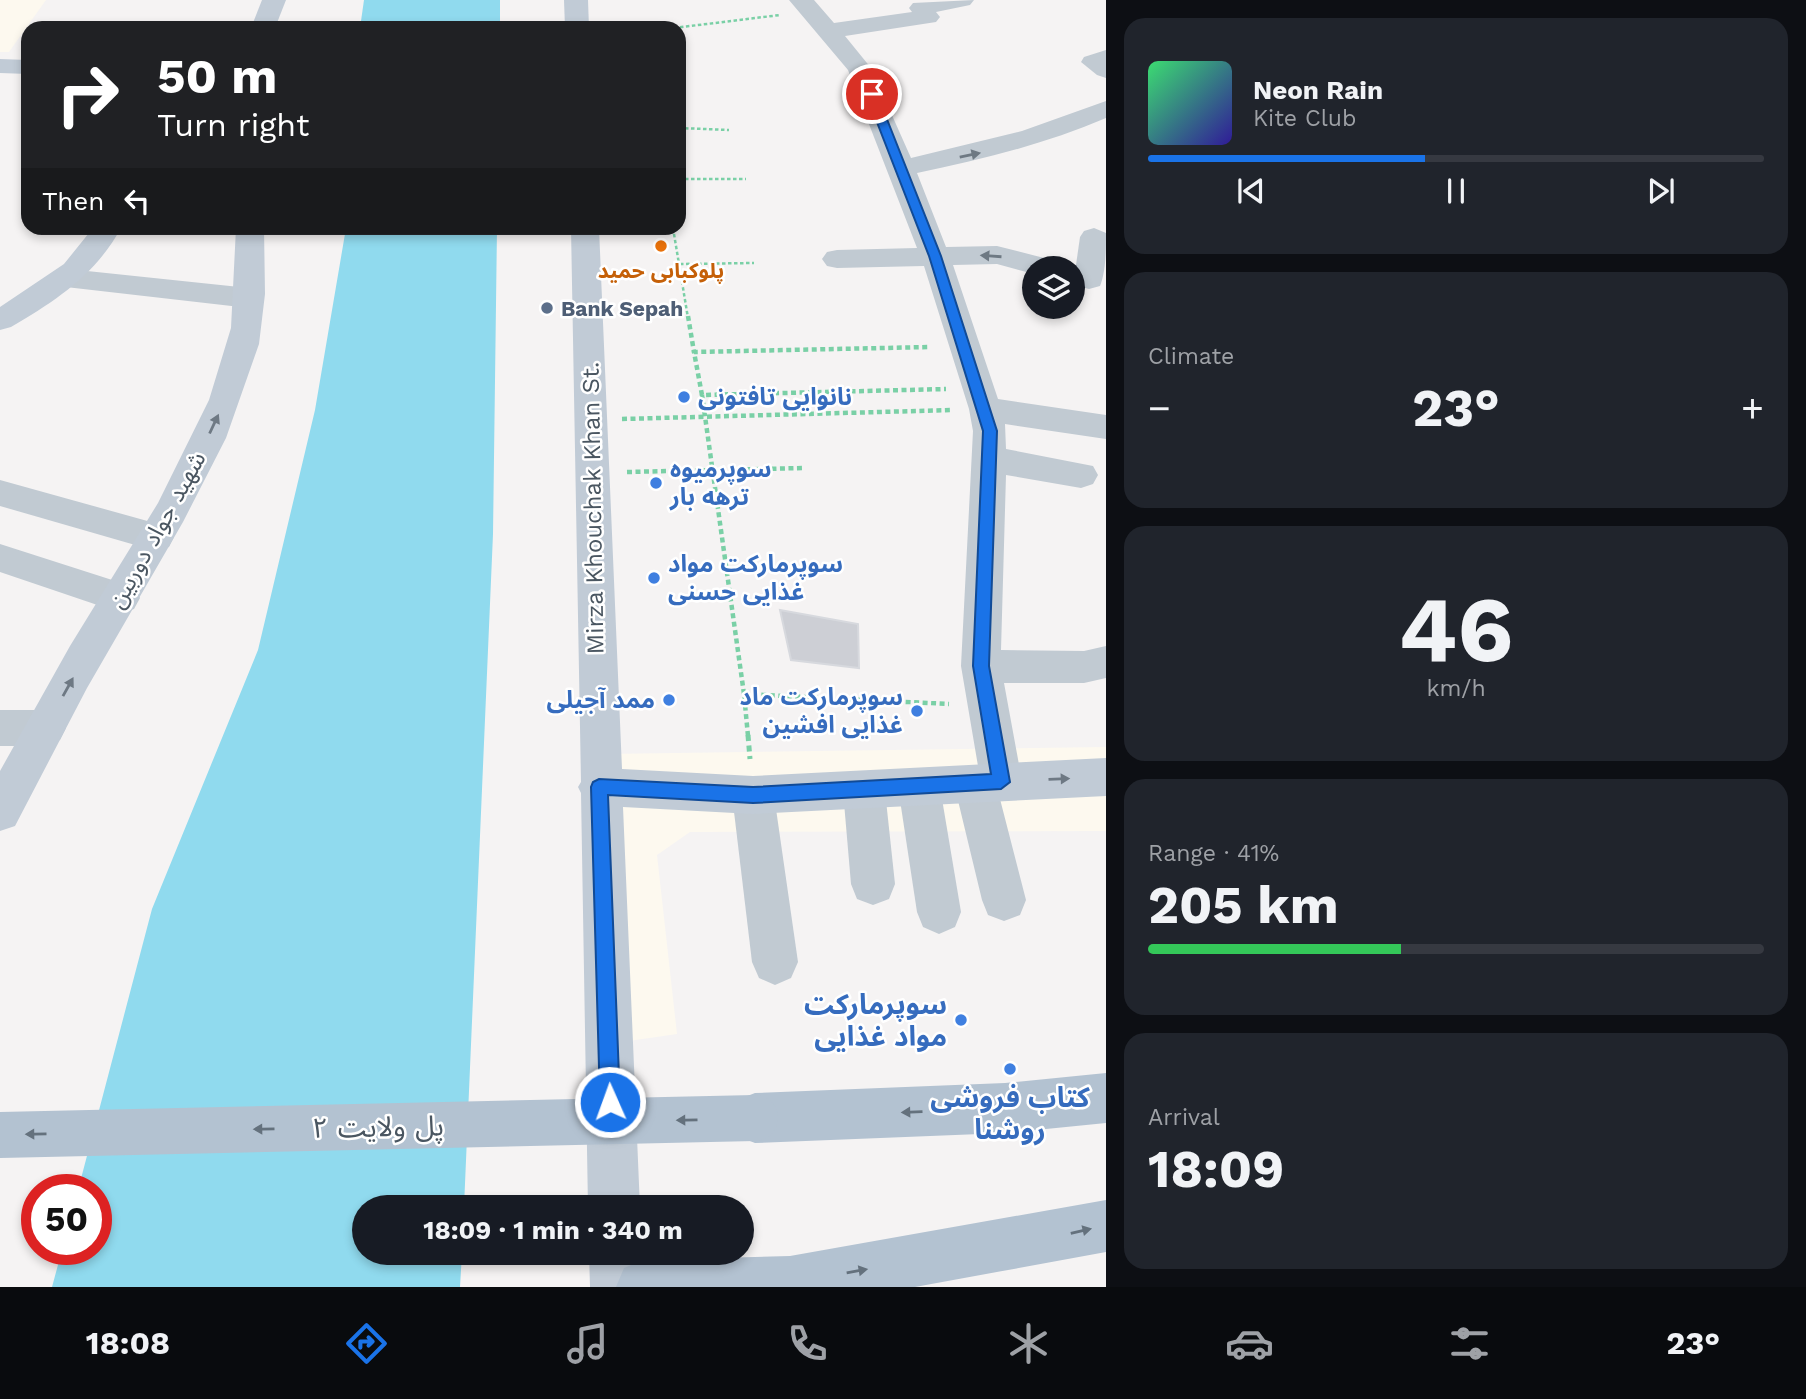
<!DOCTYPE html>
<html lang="en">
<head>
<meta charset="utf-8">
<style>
	:root { --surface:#171b24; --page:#20242c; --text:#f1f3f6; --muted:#9ea1a6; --line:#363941; --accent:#1a73e8 }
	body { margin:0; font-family:"Work Sans","Noto Sans Arabic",sans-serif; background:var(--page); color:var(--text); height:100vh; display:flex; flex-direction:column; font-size:26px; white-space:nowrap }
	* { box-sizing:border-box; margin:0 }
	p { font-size:23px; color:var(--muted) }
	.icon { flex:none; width:38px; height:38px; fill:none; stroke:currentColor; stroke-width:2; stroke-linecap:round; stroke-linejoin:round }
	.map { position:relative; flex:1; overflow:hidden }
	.details { display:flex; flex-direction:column; gap:18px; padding:18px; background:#0d0f14; width:700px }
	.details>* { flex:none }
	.guide { position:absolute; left:21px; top:21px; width:665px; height:214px; border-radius:21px; box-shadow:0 4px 10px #0003; background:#202124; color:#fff; overflow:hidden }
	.fabs { position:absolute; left:1022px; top:256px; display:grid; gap:14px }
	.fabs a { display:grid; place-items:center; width:63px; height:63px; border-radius:50%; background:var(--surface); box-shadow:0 4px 10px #0003; font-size:35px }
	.speed { position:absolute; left:21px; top:1174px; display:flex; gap:14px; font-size:35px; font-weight:700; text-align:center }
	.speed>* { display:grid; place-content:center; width:91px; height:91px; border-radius:50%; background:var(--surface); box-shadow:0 4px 10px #0003; line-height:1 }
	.speed .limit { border:10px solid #d22; background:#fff; color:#111 }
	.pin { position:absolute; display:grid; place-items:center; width:60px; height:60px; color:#fff; margin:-30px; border:4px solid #fff; border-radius:50%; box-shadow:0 2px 7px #0007 }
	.me { position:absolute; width:77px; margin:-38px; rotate:358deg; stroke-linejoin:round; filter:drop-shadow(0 0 5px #0008) }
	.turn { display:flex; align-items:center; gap:24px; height:147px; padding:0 21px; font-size:32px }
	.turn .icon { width:91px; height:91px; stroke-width:2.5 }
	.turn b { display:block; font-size:49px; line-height:60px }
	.then { display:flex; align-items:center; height:66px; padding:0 21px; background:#0003; gap:14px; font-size:26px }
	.big { font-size:52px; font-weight:700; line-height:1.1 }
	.details .tile { flex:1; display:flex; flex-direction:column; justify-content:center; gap:10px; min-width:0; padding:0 24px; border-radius:21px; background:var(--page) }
	.details .dial { align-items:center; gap:0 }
	.dial b { font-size:91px; line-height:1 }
	.song { display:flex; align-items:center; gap:21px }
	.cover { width:84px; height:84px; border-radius:10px; background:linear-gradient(135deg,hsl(140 70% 55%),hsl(250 70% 35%)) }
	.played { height:7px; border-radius:4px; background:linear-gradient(90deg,var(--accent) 45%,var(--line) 45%) }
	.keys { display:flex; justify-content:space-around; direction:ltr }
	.heat { display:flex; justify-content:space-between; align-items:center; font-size:38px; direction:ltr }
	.charge { height:10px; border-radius:5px; background:linear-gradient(90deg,#34c759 41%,var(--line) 0) }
	.trip { position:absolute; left:352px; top:1195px; width:402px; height:70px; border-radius:35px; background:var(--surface); box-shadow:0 4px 10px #0003; font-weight:700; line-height:70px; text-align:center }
	.menu { display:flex; height:112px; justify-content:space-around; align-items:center; background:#090b0e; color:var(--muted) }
	.menu .icon { width:49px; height:49px }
	.menu .on { color:var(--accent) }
	.menu b { font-size:32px; color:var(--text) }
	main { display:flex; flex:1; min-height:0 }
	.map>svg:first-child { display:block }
	.commercial { fill:#fdf9ef }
	.water { fill:#90daee }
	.building { fill:#cdcfd5; stroke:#d7d9de; stroke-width:2 }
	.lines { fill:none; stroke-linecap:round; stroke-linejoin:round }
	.path-far2 { stroke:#7ad0a6; stroke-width:2.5; stroke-dasharray:3.5 2.5; stroke-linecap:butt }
	.path-far1 { stroke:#7ad0a6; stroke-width:4.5; stroke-dasharray:5 3.5; stroke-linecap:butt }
	.path { stroke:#7ad0a6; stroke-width:5; stroke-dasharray:6 4.5; stroke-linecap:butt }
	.street { fill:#c1cad2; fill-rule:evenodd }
	.secondary { fill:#c1cbd6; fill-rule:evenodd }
	.primary { fill:#b3c2d1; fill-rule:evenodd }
	.primary-bridge { stroke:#b3c2d1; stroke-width:46 }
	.oneway { fill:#6e7983 }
	.oneway2 { fill:#6e7984 }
	.oneway3 { fill:#64717d }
	.route { fill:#1a73e8; stroke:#114b97; stroke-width:2 }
	.food-dot { fill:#e8710a; stroke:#fff; stroke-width:2.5 }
	.service-dot { fill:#5c6f8a; stroke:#fff; stroke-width:2.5 }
	.shop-dot { fill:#3f7fe0; stroke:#fff; stroke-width:2.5 }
	.labels { text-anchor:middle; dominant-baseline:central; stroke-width:5; stroke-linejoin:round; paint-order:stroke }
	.far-food-label { font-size:21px; font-weight:bold; fill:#c56008; stroke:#fff }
	.far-service-label { font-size:21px; font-weight:bold; fill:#4e5e75; stroke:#fff; text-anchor:start }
	.shop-label { font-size:24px; font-weight:bold; fill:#366cbe; stroke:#fff; text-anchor:start }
	.street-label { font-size:24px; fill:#4a5661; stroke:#fff }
	.near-shop-label { font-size:28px; font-weight:bold; fill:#366cbe; stroke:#fff; text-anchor:end }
	.near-street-label { font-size:28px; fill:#4a5661; stroke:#fff }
</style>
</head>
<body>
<main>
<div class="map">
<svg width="1106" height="1287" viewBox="0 0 1106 1287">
	<rect width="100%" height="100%" fill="#f5f3f3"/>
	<!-- commercial -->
	<g class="commercial">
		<polygon points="0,0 46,0 9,52 0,52"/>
		<polygon points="1106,747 1106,831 690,832 657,855 677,1034 615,1043 605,754"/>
	</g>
	<!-- water -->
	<g class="water">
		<polygon points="364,0 500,0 500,28 360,28"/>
		<polygon points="346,228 497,228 493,534 464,1207 364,1208 364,1253 462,1253 460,1287 52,1287 62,1250 96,1250 96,1190 78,1190 152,909 258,650 315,410"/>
	</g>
	<!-- building -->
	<polygon class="building" points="780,610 858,624 859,668 791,660"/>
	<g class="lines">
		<!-- path-far2 -->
		<g class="path-far2">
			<polyline points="674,28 780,15"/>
			<polyline points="679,128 729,130"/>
			<polyline points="679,179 746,179"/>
			<polyline points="673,228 688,318"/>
			<polyline points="615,232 674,230"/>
			<polyline points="680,264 754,263"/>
		</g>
		<!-- path-far1 -->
		<g class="path-far1">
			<polyline points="688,316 694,352"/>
			<polyline points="702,395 694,352 930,347"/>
			<polyline points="622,419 953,410"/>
			<polyline points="627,472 805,468"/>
			<polyline points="744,694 702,395 946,389"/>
			<polyline points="748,736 744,694 949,704"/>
		</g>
		<!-- path -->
		<polyline class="path" points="748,735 750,759"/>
		<!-- street -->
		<g class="street">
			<path d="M789,0H814L834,23L912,12L909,8L913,3L974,0L970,5L936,12L940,17L936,22L845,36L871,68L911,158L1022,131L1106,101V118C1045,144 981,160 917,173L946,247L997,246L1056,261L1061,268H1034V274L997,264L953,265L998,399L1106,415V439L1005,424L1006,449L1093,466L1098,475L1093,484L1081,488L1006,475L1001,650L1084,651L1106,646V678L1084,683H1004L1022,781L1016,794L1000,799L1026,900L1020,915L1004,921L988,915L982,900L954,784L960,771L978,766L961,666L973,431L969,409L924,266L837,268L827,266L822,259L827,252L837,250L917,248L848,70Z"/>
			<polygon points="1106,50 1106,78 1097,75 1081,62 1084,57"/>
			<path d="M1094,228L1106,233C1106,250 1106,271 1100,286L1089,289L1078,286L1074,279L1080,237L1084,231Z"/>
			<polygon points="68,269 249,288 260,291 264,298 260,305 249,308 57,286 53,279 57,272"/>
			<polygon points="0,480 169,527 174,537 169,547 156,551 0,506"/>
			<polygon points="0,544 134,587 140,598 134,609 121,613 0,572"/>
			<polygon points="0,710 46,710 60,716 66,728 60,740 46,746 0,746"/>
			<polygon points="919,768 934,774 940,787 961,912 955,927 939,934 923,927 917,912 898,787 904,774"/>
			<polygon points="864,772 879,778 885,791 895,884 889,899 873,905 857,899 851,884 843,791 849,778"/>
			<polygon points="753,776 768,782 774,795 798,962 791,978 775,985 759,978 752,962 732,795 738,782"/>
		</g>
		<!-- secondary -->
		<g class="secondary">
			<polygon points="262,0 286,0 275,28 251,28"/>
			<polygon points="564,0 588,0 589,28 565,28"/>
			<polygon points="0,59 28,60 28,74 0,73"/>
			<path d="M93,228H121C95,275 57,300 11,327L0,330V307L64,264Z"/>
			<polygon points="236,228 264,228 265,294 259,344 226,438 183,522 87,688 15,826 0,831 0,771 70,646 158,503 209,400 231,328"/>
			<polygon points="571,228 599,228 622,769 753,776 1106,758 1106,796 753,814 623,807 640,1208 588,1208 581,793 578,787 581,782"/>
			<polygon points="589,1253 641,1253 644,1287 590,1287"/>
		</g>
		<!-- primary -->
		<g class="primary">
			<polygon points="1106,1073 1106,1123 1005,1133 755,1143 737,1136 730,1118 737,1100 755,1093 1005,1083"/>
			<polygon points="1106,1200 1106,1252 915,1287 616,1287 624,1268 643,1260 790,1256"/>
		</g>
		<!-- primary-bridge -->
		<polyline class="primary-bridge" points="0,1135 755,1118"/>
	</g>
	<!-- one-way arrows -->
	<defs><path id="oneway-solid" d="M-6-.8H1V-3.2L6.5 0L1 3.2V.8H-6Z" transform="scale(1.75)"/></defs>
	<g class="oneway">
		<use href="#oneway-solid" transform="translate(970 155) rotate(-12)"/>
		<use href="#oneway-solid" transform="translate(991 256) rotate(-176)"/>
	</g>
	<g class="oneway2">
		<use href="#oneway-solid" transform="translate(214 424) rotate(-65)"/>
		<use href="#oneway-solid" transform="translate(68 687) rotate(-61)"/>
		<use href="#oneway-solid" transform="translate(1059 779) rotate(-2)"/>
	</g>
	<g class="oneway3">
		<use href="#oneway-solid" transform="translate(912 1112) rotate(178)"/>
		<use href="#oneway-solid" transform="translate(687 1120) rotate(179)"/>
		<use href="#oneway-solid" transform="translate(264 1129) rotate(179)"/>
		<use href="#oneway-solid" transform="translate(36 1134) rotate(179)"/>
		<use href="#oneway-solid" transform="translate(1081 1231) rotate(-13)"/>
		<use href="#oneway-solid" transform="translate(857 1271) rotate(-10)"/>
	</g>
	<!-- route -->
	<polygon class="route" points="872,90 877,94 941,256 997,431 989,666 1010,782 1001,789 753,803 608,795 620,1102 617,1110 610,1113 603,1110 600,1102 591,787 593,782 599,779 753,787 991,774 973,666 983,431 929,256 866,94"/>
	<!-- markers -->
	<circle class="food-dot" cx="661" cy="246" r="7"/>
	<circle class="service-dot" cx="547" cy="308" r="7"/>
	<g class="shop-dot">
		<circle cx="684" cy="397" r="7"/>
		<circle cx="656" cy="483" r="7"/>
		<circle cx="654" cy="578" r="7"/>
		<circle cx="669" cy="700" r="7"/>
		<circle cx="917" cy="711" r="7"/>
		<circle cx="961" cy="1020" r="7"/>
		<circle cx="1010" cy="1069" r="7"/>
	</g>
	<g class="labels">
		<!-- far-food labels -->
		<g class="far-food-label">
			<text x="661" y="270">پلوکبابی حمید</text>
		</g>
		<!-- far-service labels -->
		<g class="far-service-label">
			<text x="561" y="308">Bank Sepah</text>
		</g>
		<!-- shop labels -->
		<g class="shop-label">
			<text x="698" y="397">نانوایی تافتونی</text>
			<text x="670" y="469">سوپرمیوه<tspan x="670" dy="28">ترهه بار</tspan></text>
			<text x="668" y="564">سوپرمارکت مواد<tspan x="668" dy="28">غذایی حسنی</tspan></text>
			<text x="903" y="697" text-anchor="end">سوپرمارکت ماد<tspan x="903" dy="28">غذایی افشین</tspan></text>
			<text x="655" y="700" text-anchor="end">ممد آجیلی</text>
		</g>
		<!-- street labels -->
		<g class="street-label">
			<text transform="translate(593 508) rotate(-91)">Mirza Khouchak Khan St.</text>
			<text transform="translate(157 530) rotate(-61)">شهید جواد دوربین</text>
		</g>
		<!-- near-shop labels -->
		<g class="near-shop-label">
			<text x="947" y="1004">سوپرمارکت<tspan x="947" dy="32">مواد غذایی</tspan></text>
			<text x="1010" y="1097" text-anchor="middle">کتاب فروشی<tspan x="1010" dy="32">روشنا</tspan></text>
		</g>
		<!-- near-street labels -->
		<g class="near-street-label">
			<text transform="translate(378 1127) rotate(-1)">پل ولایت ۲</text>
		</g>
	</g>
</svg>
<div class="fabs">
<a><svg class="icon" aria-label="layers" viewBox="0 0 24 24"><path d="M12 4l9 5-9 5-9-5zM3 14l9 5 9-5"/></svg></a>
</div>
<div class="speed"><div class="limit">50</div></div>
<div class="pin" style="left:872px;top:94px;background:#d93025"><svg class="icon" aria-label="arrive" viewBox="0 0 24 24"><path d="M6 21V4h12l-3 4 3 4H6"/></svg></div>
<svg class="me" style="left:610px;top:1102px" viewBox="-20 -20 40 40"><circle r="17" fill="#1a73e8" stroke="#fff" stroke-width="3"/><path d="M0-11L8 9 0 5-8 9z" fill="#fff"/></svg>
<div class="trip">18:09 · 1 min · 340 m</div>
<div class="guide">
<div class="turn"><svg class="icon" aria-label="right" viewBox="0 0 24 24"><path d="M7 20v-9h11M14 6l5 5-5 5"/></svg><div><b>50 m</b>Turn right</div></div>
<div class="then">Then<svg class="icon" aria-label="left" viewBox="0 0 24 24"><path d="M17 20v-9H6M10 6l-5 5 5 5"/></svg></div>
</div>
</div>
<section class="details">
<div class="tile">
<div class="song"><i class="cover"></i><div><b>Neon Rain</b><p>Kite Club</p></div></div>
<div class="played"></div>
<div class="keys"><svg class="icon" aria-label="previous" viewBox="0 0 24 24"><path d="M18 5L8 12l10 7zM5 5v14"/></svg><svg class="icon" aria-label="pause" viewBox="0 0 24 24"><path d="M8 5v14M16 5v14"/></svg><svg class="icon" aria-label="next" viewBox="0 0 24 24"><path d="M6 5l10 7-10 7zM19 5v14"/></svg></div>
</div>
<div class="tile"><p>Climate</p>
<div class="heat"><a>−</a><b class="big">23°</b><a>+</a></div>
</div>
<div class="tile dial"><b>46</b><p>km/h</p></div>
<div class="tile"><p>Range · 41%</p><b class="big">205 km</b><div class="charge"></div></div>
<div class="tile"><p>Arrival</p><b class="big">18:09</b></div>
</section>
</main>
<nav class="menu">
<b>18:08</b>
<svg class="icon on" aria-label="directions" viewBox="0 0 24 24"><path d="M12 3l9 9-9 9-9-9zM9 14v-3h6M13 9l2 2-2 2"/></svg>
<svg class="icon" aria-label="music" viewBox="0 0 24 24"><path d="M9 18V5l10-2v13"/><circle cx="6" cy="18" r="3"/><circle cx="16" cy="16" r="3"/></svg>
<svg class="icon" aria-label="phone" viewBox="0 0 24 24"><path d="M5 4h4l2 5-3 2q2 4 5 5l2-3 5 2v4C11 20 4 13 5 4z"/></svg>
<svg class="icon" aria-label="climate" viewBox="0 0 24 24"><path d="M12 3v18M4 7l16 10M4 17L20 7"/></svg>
<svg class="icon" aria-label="car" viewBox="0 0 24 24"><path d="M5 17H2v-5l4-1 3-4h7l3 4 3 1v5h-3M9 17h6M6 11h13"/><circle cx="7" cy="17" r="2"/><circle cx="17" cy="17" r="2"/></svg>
<svg class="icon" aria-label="filters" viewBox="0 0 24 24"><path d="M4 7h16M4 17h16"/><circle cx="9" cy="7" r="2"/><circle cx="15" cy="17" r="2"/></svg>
<b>23°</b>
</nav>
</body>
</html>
